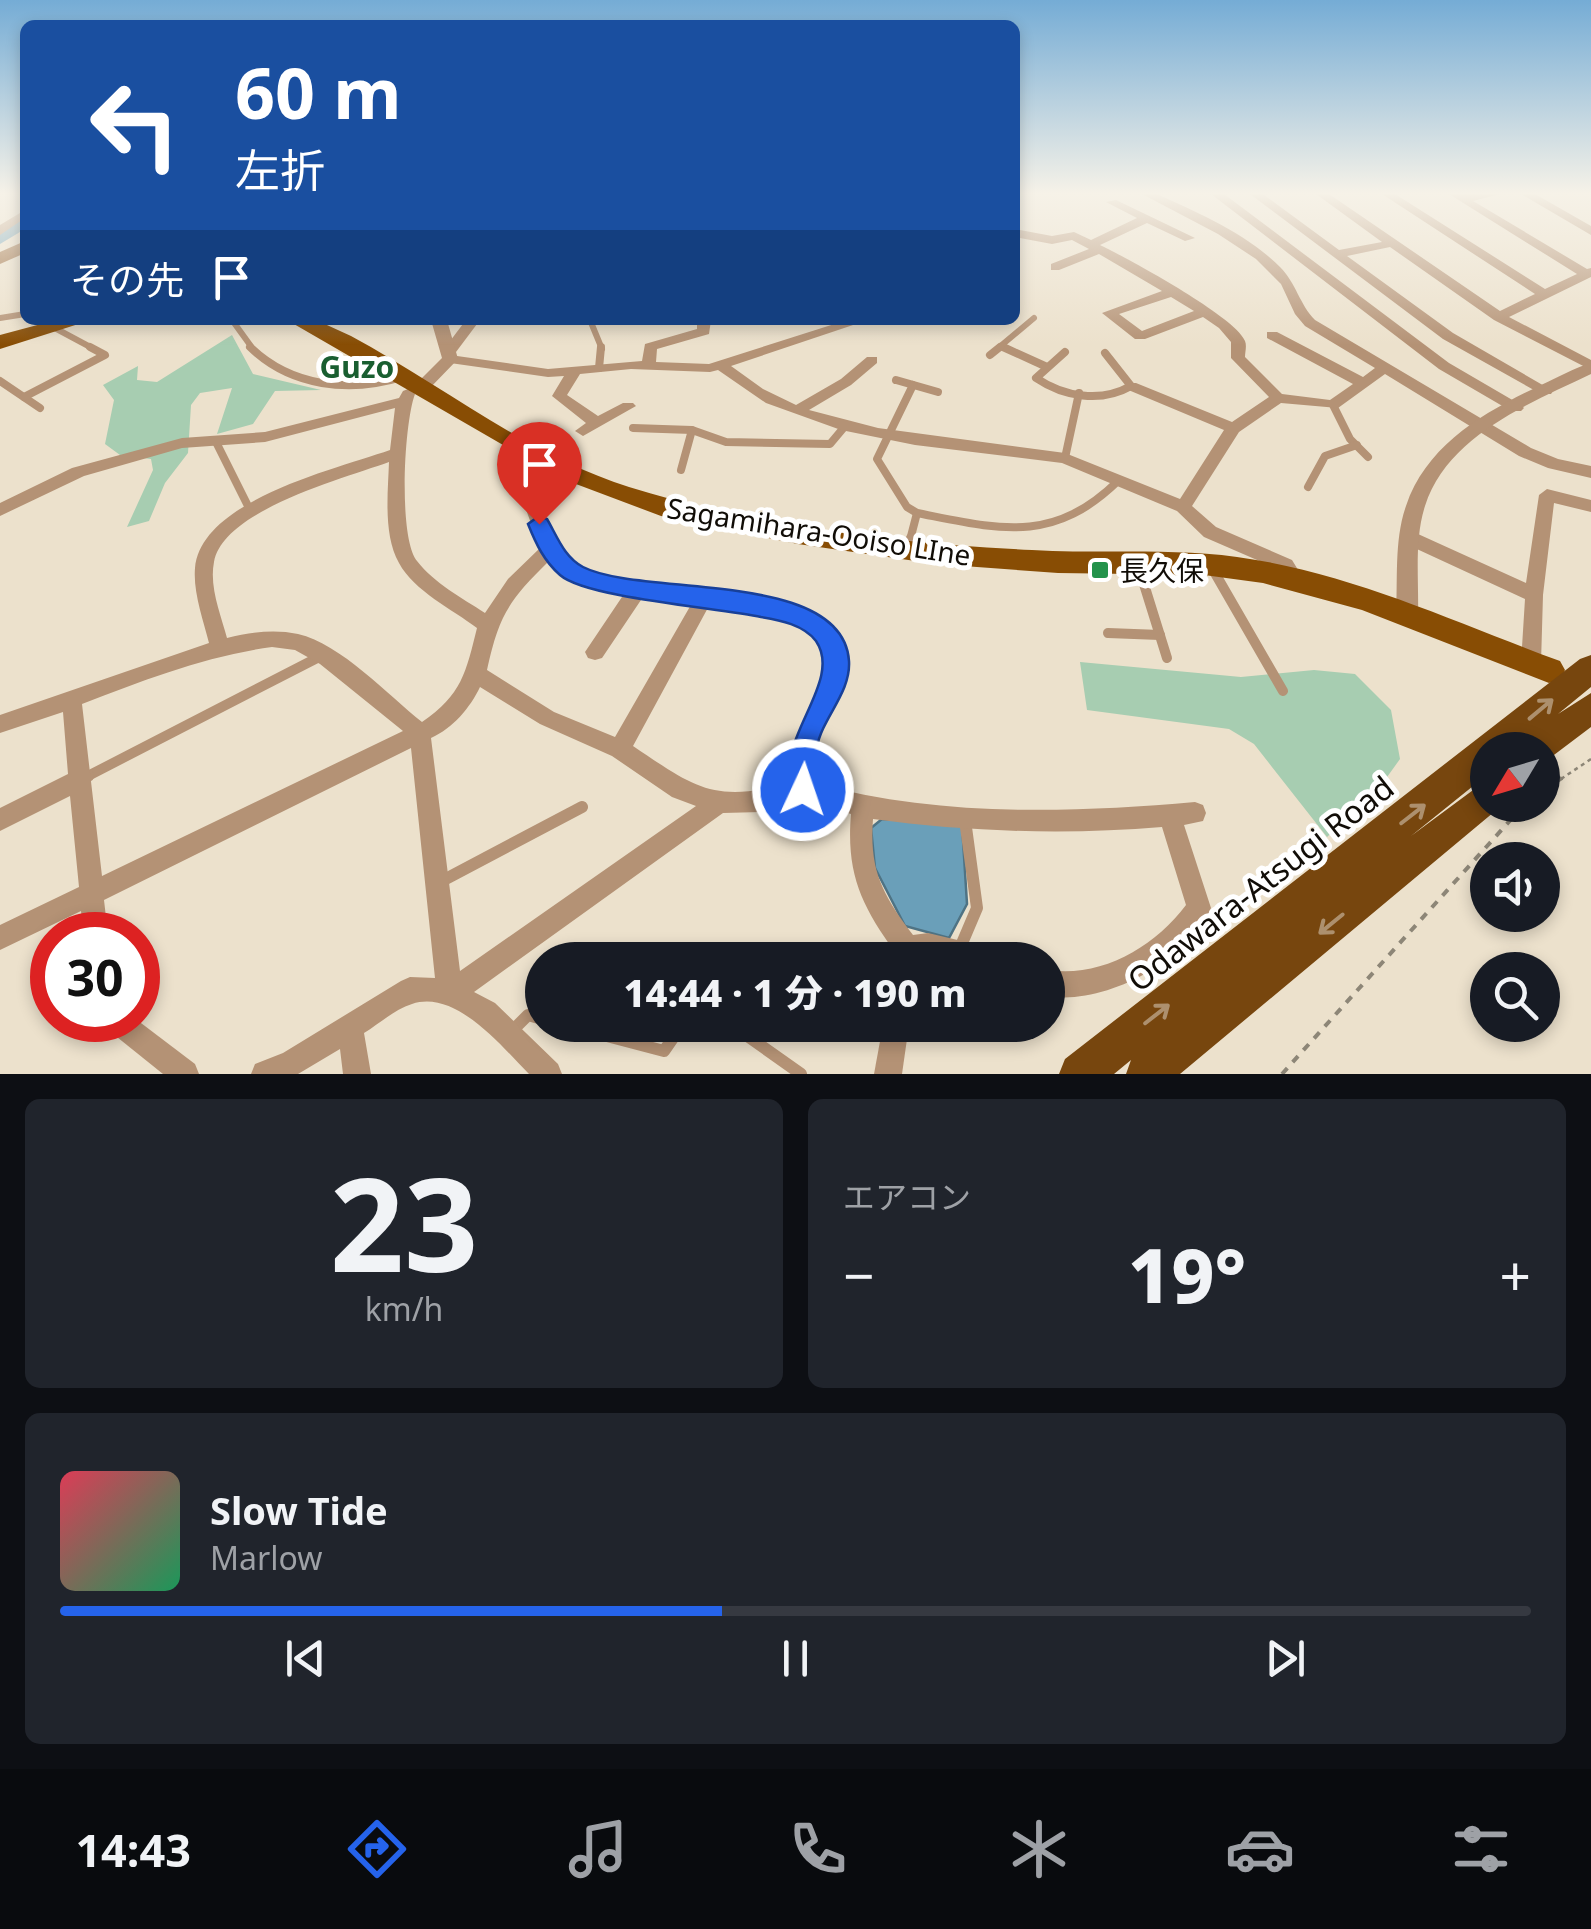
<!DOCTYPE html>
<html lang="ja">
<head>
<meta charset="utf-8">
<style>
	:root { --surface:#171b24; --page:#20242c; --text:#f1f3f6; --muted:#9ea1a6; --line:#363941; --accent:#2563eb }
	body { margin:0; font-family:"Noto Sans","Noto Sans JP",sans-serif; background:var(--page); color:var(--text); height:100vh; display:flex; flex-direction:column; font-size:38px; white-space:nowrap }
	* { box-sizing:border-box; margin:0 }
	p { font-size:32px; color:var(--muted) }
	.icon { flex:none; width:55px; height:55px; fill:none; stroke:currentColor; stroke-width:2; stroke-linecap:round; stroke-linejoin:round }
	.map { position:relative; height:1074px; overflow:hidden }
	.panel { display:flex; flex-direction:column; gap:25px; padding:25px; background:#0d0f14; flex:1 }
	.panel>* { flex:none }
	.guide { position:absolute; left:20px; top:20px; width:1000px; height:305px; border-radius:15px; box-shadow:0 5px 15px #0003; background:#1a4fa0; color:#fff; overflow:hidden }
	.needle { width:65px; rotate:232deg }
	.tools { position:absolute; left:1470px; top:732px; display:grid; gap:20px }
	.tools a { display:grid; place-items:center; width:90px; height:90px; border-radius:50%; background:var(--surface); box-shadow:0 5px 15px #0003; font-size:50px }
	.speed { position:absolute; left:30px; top:912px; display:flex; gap:20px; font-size:50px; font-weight:700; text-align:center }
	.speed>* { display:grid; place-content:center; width:130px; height:130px; border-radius:50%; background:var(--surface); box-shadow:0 5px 15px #0003; line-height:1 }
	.speed .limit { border:15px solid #d22; background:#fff; color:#111 }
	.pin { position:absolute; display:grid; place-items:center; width:85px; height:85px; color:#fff; margin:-102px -42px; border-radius:50% 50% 50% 0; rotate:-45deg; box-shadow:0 0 10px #0007 }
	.pin .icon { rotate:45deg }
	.me { position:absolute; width:110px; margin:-55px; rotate:3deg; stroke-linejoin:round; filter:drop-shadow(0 0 8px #0008) }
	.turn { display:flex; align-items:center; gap:35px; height:210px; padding:0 50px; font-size:45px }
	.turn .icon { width:130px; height:130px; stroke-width:2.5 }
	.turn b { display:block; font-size:70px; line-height:85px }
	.then { display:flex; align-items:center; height:95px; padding:0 50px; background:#0003; gap:20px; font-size:38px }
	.big { font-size:75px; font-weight:800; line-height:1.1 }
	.panel .tile { flex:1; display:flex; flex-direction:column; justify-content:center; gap:15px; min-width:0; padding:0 35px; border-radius:15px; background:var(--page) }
	.panel .dial { align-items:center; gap:0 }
	.dial b { font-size:130px; line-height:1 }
	.song { display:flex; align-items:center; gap:30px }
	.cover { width:120px; height:120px; border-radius:15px; background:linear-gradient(135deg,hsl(350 70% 55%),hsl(150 70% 35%)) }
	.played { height:10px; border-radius:5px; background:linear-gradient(90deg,var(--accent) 45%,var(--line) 45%) }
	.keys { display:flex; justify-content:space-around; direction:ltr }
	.heat { display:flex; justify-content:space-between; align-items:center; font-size:55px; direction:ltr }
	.panel .tiles { flex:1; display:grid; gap:25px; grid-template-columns:1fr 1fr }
	.tile:last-child { grid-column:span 2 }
	.trip { position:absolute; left:525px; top:942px; width:540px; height:100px; border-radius:50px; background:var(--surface); box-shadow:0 5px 15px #0003; font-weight:800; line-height:100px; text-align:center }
	.menu { display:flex; height:160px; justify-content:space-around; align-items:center; background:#090b0e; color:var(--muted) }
	.menu .icon { width:70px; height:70px }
	.menu .current { color:var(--accent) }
	.menu b { font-size:45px; color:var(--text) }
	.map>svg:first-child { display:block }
	.green { fill:#a7cdb1 }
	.water { fill:#6a9fb9; stroke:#4f7384; stroke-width:2.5 }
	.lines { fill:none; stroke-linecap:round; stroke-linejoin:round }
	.river { fill:#6a9fb9; fill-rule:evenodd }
	.path-far1 { stroke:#8d8677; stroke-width:2.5; stroke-dasharray:4 4; stroke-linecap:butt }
	.path { stroke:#8d8677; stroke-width:4; stroke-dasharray:8 8; stroke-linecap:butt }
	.service-far3 { stroke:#b49275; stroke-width:6 }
	.service-far2 { stroke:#b49275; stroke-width:8 }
	.service-far1 { stroke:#b49275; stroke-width:10 }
	.service { stroke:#b49275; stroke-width:12 }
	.minor { fill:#b49275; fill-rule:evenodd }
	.tertiary { fill:#b49275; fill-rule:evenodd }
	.secondary { fill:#9b6b3e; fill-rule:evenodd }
	.primary { fill:#884d04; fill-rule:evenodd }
	.trunk { fill:#77460e; fill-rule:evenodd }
	.oneway { stroke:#ad906e }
	.route { fill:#2563eb; stroke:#184099; stroke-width:2.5 }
	.poi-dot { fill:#23924b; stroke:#fff; stroke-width:4 }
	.labels { text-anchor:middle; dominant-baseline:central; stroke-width:10; stroke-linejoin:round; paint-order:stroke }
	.street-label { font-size:28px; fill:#110d07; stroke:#fff }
	.poi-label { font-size:28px; fill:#110d07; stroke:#fff; text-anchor:start }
	.neighbourhood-label { font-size:30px; font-weight:bold; fill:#195e30; stroke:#fff }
	.near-street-label { font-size:32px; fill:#110d07; stroke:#fff }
</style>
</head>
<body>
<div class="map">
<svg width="1591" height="1074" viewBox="0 0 1591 1074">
	<rect width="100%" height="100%" fill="#ece1cc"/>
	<!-- green -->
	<g class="green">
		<polygon points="232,335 253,374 321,390 275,391 253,424 217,434 232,388 200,393 191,405 188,453 165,483 149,521 127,527 153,470 151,459 120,455 105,444 114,400 103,385 138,366 137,380 157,382"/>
		<polygon points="1080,662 1241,677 1314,670 1355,674 1391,710 1400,759 1377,791 1327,837 1254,744 1229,729 1087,710"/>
	</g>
	<!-- water -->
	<polygon class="water" points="882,819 962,824 967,904 949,938 905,926 875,868 871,828"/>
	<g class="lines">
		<!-- river -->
		<polygon class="river" points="25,214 25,229 0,244 0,228"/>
		<!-- path-far1 -->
		<polyline class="path-far1" points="1561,779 1591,759"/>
		<!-- path -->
		<g class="path">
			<polyline points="1542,791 1565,776"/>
			<polyline points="1282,1074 1524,805"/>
		</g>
		<!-- service-far3 -->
		<g class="service-far3">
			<polyline points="0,318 25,314"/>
			<polyline points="232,320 253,349"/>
			<polyline points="590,320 602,349"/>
			<polyline points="51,326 94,349"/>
			<polyline points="1001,346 1008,349"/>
			<polyline points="997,349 1034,318"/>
		</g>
		<!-- service-far2 -->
		<g class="service-far2">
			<path d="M250,347C291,387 350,393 402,377"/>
			<polyline points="1003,347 1047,367"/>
			<path d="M1065,352L1036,378C1064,397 1101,403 1131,386L1105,353"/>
			<polyline points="990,355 1000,347"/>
			<polyline points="599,368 601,347"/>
			<polyline points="896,380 938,392"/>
			<polyline points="0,381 40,408"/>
			<path d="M913,385L877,459L907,507L917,513C999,529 1052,545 1118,481"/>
			<polyline points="24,397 105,355 90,347"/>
			<polyline points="1333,405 1350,439 1368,457"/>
			<polyline points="633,428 692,430 726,442 830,444 846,425"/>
			<polyline points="216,442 250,510"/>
			<polyline points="1065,458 1079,393"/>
			<polyline points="681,470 692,430"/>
			<polyline points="1308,487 1325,456 1357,445"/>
			<polyline points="910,540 917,513"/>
		</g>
		<!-- service-far1 -->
		<g class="service-far1">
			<polyline points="908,549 911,538"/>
			<polyline points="1138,565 1167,658"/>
			<polyline points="1212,568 1283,691"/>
			<polyline points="1108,633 1160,635"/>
			<polyline points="84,778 321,656"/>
		</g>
		<!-- service -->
		<g class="service">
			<polyline points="84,778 88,776"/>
			<polyline points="440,882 582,807"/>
			<polyline points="960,948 977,908 965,820"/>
			<polyline points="565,1025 664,1051 682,1025"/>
			<polyline points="732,1025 801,1074"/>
			<polyline points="512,1031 528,1015 542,1019"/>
		</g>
		<!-- minor -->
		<g class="minor">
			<path d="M1142,194H1157C1199,213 1247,234 1280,267C1296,283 1300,305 1315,320L1531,448L1558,459L1591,466V478L1548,468L1519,456L1385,374L1338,408L1281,403L1239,432L1192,506L1216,527L1292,560L1303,578L1300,583H1288L1280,570L1204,537L1177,511L1062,463L915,445L841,430L766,403L718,370L710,372L631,369L580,374L567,395L598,416L623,403H633L636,406L583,436L575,431L586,423L552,396L564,376L548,377L450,363L443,359L450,355L548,369L642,361L645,344L697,329V320H711L709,334L657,349L656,362L709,364L847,320H868L731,366L763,389L796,405L841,379L867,357H877V363L851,385L809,410L878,428L1065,453L1180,499L1224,430L1126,389V383H1136L1232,422L1269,397L1231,358V342L1219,328L1203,317L1145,339H1135L1102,313L1162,291L1099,254L1059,270H1051V264L1089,249L1072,240L1052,244L1015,237V229L1052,236L1074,232L1091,240L1137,218L1106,202L1116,200L1195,238L1185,241L1147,223L1100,245C1127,258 1236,317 1245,341C1247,346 1245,352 1245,357L1282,394L1330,400L1353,384L1267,338V332H1277L1363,377L1375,368L1305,326L1295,314L1281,284L1256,259L1218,234ZM1171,297L1194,311L1142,331L1119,314Z"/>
			<polygon points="1211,194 1224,194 1449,363 1521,405 1524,408 1521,411 1511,411 1439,369"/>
			<polygon points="1250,194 1263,194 1339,250 1382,242 1316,194 1329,194 1500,311 1535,294 1382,194 1395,194 1545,289 1577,274 1449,194 1500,194 1473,201 1587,269 1591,268 1591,277 1509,317 1591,360 1591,370 1494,320 1390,247 1347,256 1453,333 1553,391 1551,394 1541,394 1443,339"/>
			<polygon points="1521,194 1535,194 1591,226 1591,235"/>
			<polygon points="25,210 25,218 0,235 0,225"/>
			<polygon points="466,320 480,320 456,352 446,352 444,349"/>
			<path d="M408,389L415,394C404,423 398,537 417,561C434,583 462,598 485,613L508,579L540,548L524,504L520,456L528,446H540L542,450L536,457C537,492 541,532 567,557C598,588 666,583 706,588C752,593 835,605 847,660C853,690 821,717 815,744C811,757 813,770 814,783C937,817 1068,813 1195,802L1203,805L1206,813L1203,821L1184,825L1211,908C1189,961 1103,1006 1048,996V970C1100,978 1154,948 1186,905L1162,827C1066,835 969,832 873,819C869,871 883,895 913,935L928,933L987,947L996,951L1000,960C963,960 929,960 893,960L895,952C861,905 846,873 851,814L803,800L761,812L723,813L474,992L495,1003L558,1064L562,1074H529C502,1047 456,989 412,1004C395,1009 379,1024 364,1033L371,1074H343L340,1049L298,1074H251L255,1064L283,1053L401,981L410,977L435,978L411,748L104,900L108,935H84L81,911L0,950V925L79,887L70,796L0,831V808L68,774L63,712L0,733V715L209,643C203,619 193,592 195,568C201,500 336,469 390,450L395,408L265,442L182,448L84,476L0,516V503L72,468L182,438L265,432L399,398L403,391ZM389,462C388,492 383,535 399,563C414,591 452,609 477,628C466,672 462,695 422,722C388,695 341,644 298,634C275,629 250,632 227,638C221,615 209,587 214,562C223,510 345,478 389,462ZM549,561C568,584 596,589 624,594L585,652L588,658L595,660L602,658L643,597L692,603L615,737L554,712L487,670C499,615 509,600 549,561ZM710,604C749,609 843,621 825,680C811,724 789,727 792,783C713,803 697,789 633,746ZM272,647L295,650L320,664L403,731L102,876L82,704C144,680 206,656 272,647ZM480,687L540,724L612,756L672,797L696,806L460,971L431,738C453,728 470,708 480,687Z"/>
			<polygon points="1547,489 1591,500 1591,512 1554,503 1543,595 1541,663 1538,669 1531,671 1524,669 1521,663 1525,599 1406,544 1403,539 1412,532 1418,534 1526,583 1539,495"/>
			<polygon points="103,1020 137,1020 195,1064 199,1074 163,1074 107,1029"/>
			<polygon points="883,1025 909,1025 902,1074 874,1074"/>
		</g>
		<!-- tertiary -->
		<g class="tertiary">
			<polygon points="431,320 447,320 458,359 428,390 422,391 414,386 442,358"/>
			<path d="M1591,363V374C1529,404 1448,435 1425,506C1414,540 1419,580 1418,615L1415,621L1407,624L1399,621L1396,615C1398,580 1394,540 1406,506C1427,444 1485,412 1541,385C1557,378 1574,368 1591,363Z"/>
		</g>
		<!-- secondary -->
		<polygon class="secondary" points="25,241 25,253 0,264 0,252"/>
		<!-- primary -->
		<g class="primary">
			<polygon points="56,320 91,320 0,349 0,335"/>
			<path d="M287,320H316L351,336C442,385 530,456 629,487C754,526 902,544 1032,550C1100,554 1169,548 1237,557C1349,572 1454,622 1560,661L1565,670L1560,679L1549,683L1362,610L1263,583L1204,575L1058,573L936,564L798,544L661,516L560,478Z"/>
		</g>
		<!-- trunk -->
		<polygon class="trunk" points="1591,655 1591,687 1558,714 1591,693 1591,727 1542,764 1542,750 1523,750 1527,741 1517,750 1488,750 1488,774 1411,836 1488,779 1488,805 1500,807 1180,1074 1126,1074 1131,1060 1114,1074 1059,1074 1065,1059 1580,659"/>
	</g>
	<!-- one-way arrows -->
	<defs><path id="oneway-shaft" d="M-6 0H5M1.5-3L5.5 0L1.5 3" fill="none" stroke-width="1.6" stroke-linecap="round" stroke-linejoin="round" transform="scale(2.5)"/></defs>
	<g class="oneway">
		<use href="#oneway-shaft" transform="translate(1541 709) rotate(-40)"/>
		<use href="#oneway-shaft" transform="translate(1413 814) rotate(-38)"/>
		<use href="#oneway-shaft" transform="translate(1331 924) rotate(141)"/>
		<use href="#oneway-shaft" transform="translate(1157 1014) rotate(-38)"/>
	</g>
	<!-- sky -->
	<linearGradient id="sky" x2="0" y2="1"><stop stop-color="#75acd5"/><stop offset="0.56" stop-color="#f6f2e8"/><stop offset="1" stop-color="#f6f2e8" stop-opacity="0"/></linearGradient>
	<rect width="1591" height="345" fill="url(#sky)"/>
	<!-- route -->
	<path class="route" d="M539,516L547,519C557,536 564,557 583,567C641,597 843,569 849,661C851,693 822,718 817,747C814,765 821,783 813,800L803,804L793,800C768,743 845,684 816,641C804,625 780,620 761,617C719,608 586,598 560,575C544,561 536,544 528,524Z"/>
	<!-- markers -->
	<rect class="poi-dot" x="1090" y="560" width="20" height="20" rx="5"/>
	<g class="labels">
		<!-- street labels -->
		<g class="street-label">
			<text transform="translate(819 531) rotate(9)">Sagamihara-Ooiso LIne</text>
		</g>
		<!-- poi labels -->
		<g class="poi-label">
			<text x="1120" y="570">長久保</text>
		</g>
		<!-- neighbourhood labels -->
		<g class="neighbourhood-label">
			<text x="357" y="366">Guzo</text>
		</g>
		<!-- near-street labels -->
		<g class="near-street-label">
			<text transform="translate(1260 883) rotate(-38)">Odawara-Atsugi Road</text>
		</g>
	</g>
</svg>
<div class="tools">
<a><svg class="needle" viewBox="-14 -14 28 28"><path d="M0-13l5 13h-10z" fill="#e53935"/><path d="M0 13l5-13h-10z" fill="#9ea1a6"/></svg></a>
<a><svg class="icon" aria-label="sound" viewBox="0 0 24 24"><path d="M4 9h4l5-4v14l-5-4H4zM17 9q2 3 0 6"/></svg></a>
<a><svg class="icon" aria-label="search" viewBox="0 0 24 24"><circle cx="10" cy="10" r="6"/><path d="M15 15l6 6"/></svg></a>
</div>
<div class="speed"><div class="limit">30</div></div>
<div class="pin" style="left:539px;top:524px;background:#d93025"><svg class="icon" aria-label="arrive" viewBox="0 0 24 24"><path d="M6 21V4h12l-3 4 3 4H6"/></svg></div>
<svg class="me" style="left:803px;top:790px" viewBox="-20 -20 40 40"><circle r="17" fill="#2563eb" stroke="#fff" stroke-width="3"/><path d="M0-11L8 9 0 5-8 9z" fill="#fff"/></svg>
<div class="trip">14:44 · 1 分 · 190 m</div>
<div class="guide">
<div class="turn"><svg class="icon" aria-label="left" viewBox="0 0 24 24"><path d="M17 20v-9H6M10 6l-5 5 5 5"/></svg><div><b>60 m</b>左折</div></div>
<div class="then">その先<svg class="icon" aria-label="arrive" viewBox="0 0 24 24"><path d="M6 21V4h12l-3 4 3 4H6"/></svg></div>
</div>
</div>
<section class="panel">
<div class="tiles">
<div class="tile dial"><b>23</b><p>km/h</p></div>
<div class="tile"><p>エアコン</p>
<div class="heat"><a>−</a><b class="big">19°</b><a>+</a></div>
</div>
<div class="tile">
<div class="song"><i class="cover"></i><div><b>Slow Tide</b><p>Marlow</p></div></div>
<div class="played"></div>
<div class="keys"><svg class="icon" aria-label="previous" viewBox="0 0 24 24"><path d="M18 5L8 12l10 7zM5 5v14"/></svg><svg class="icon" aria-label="pause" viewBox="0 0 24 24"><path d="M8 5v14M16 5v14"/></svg><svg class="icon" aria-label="next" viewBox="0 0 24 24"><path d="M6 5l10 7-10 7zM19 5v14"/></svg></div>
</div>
</div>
</section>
<nav class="menu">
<b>14:43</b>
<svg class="icon current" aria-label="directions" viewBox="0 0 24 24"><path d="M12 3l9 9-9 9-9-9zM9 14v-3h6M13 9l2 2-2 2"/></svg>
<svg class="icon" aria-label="music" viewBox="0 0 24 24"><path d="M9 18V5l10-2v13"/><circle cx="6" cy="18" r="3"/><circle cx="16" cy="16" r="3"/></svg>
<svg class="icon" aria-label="phone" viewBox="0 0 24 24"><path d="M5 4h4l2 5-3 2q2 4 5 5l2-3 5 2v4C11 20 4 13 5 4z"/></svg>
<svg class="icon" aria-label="climate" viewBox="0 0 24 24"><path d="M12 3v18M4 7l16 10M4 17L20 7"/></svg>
<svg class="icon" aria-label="car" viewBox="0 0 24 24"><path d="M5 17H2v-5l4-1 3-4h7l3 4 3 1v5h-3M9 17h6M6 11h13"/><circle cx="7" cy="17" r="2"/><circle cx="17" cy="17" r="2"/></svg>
<svg class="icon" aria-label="filters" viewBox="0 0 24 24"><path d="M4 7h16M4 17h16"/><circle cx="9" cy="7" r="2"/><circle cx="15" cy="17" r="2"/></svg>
</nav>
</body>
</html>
